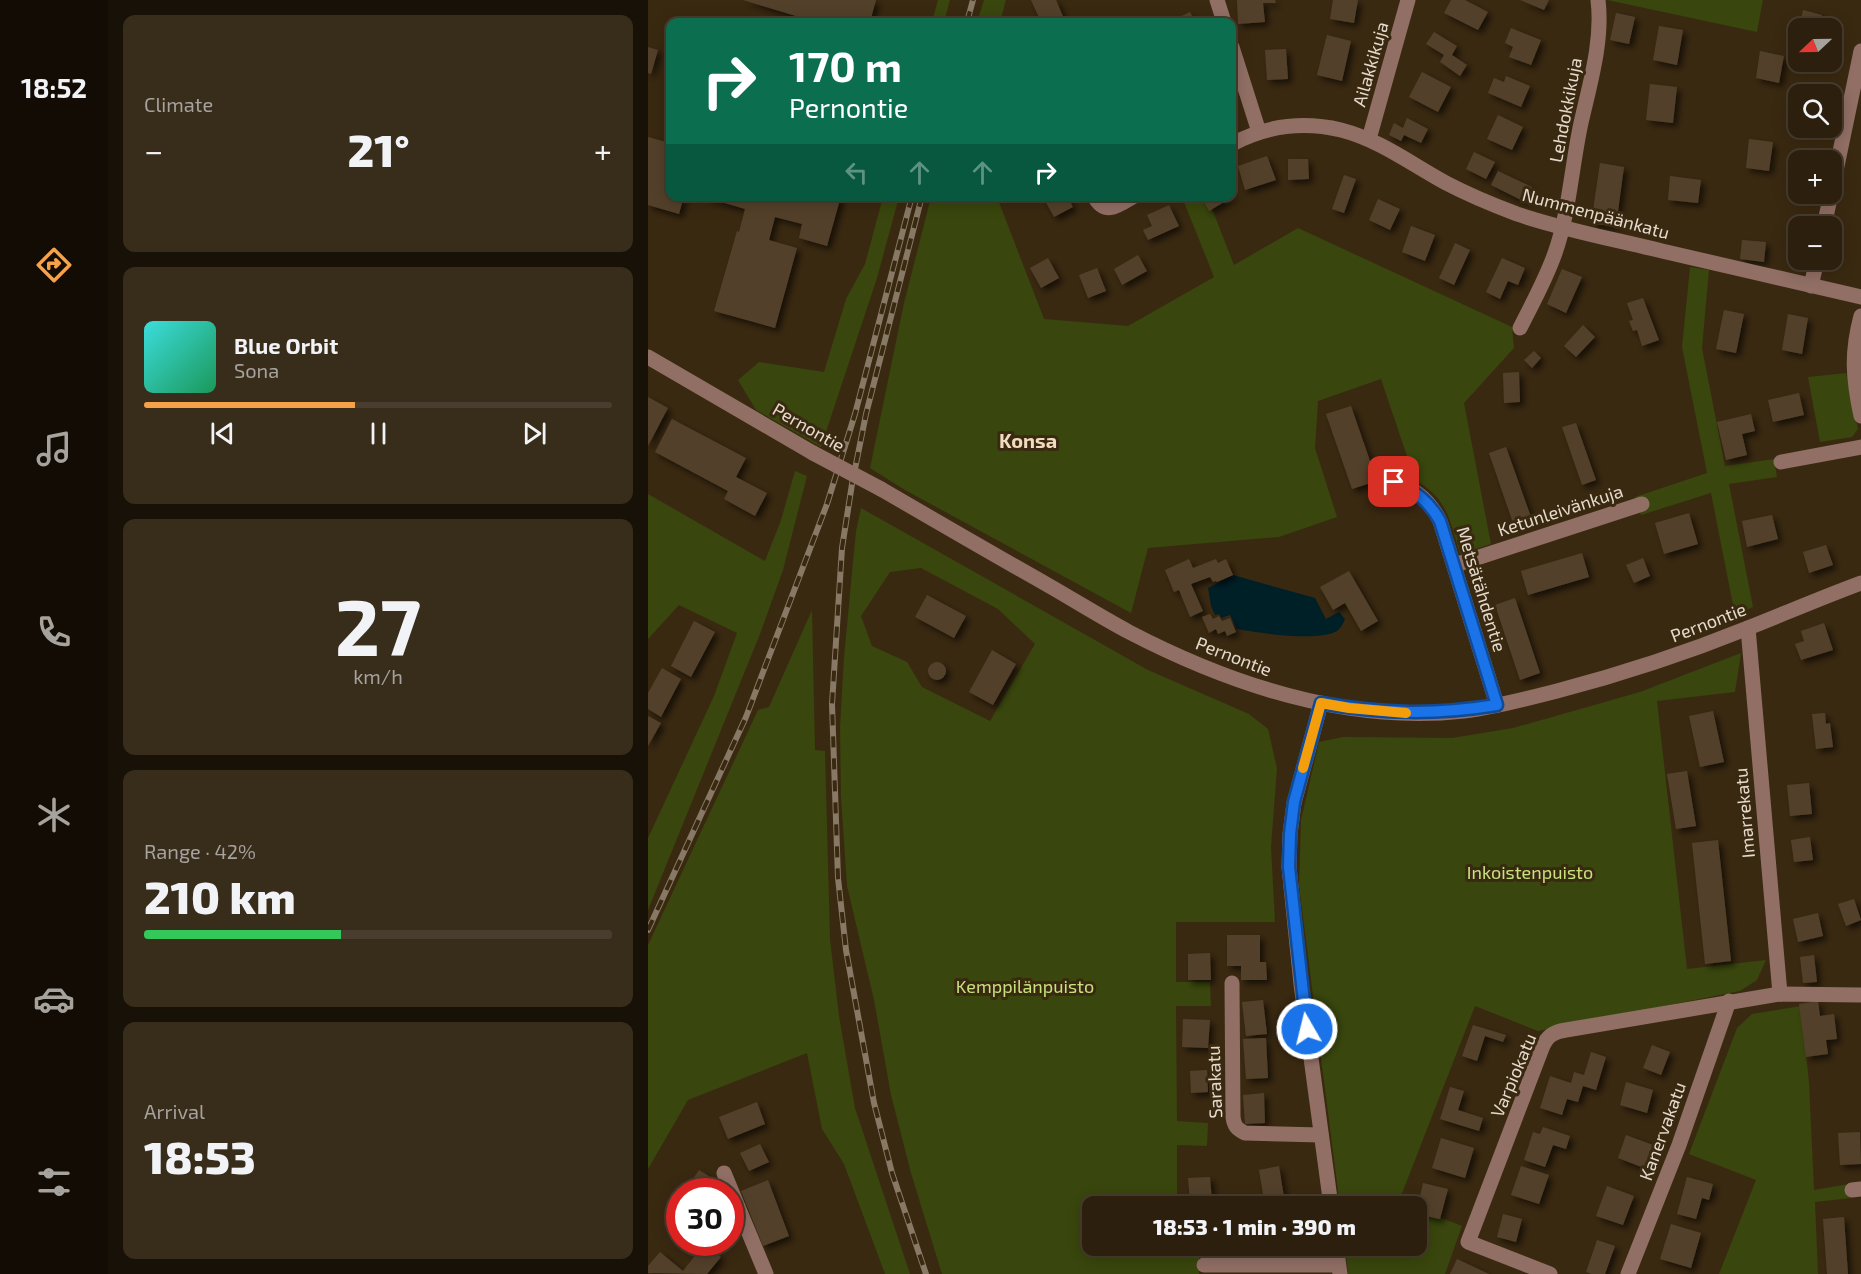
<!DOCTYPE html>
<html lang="en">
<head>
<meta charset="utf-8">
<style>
	:root { --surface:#2c1f0d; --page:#382c1b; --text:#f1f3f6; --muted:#a6a29d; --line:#483d2e; --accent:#f7a149 }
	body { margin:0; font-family:"Exo 2",sans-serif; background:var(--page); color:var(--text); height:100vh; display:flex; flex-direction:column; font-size:22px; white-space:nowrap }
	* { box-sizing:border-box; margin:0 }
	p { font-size:20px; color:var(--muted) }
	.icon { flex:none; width:33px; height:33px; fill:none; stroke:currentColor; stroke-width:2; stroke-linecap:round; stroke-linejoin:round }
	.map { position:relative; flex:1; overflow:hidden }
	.panel { display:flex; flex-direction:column; gap:15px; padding:15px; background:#181107; width:540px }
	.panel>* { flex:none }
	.top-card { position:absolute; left:18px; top:18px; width:570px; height:183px; border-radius:12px; box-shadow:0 3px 15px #0003,0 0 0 2px var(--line); background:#0b6e4f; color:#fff; overflow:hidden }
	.needle { width:39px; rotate:248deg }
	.buttons { position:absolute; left:1140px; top:18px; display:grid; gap:12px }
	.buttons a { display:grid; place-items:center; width:54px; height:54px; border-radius:12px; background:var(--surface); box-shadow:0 3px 15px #0003,0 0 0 2px var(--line); font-size:30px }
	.speed { position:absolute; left:18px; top:1178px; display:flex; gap:12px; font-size:30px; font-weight:700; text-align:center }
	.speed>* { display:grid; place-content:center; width:78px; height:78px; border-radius:50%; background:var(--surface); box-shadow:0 3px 15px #0003,0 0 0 2px var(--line); line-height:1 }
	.speed .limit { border:9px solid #d22; background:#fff; color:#111 }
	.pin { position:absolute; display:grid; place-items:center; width:51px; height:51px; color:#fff; margin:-26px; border-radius:12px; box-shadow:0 3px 9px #0006 }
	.me { position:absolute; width:66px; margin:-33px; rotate:352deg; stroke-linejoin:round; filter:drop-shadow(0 0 4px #0008) }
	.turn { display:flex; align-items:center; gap:21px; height:126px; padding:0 24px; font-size:27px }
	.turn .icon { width:78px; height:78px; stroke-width:2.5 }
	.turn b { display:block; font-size:42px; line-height:51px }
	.lanes { display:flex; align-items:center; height:57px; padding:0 24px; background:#0003; justify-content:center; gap:30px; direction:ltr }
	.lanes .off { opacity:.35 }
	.big { font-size:45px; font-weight:800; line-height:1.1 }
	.panel .widget { flex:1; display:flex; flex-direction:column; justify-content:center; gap:9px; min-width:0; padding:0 21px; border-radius:12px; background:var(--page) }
	.panel .dial { align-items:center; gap:0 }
	.dial b { font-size:78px; line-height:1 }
	.song { display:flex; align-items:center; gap:18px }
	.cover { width:72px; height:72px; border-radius:9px; background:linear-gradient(135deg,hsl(180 70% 55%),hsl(150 70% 35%)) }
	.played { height:6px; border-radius:3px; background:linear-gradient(90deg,var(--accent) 45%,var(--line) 45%) }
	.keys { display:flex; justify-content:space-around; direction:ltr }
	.heat { display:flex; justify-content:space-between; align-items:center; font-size:33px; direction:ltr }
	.charge { height:9px; border-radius:4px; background:linear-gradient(90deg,#34c759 42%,var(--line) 0) }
	.trip { position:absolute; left:434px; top:1196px; width:345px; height:60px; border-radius:12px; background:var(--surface); box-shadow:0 3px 15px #0003,0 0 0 2px var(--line); font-weight:800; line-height:60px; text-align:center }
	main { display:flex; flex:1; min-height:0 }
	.dock { display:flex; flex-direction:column; width:108px; justify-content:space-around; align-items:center; background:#120c05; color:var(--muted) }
	.dock .icon { width:42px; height:42px }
	.dock .active { color:var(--accent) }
	.dock b { font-size:27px; color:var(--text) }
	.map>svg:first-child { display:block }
	.green { fill:#39460d; fill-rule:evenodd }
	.water { fill:#002028 }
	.building { fill:#534129; filter:url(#shadow) }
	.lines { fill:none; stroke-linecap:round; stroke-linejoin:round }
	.minor { stroke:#916f65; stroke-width:15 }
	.rail-casing { stroke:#877965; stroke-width:6 }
	.rail { stroke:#3a2911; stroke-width:4; stroke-dasharray:11; stroke-linecap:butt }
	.minor-bridge { stroke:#916f65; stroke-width:15 }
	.route-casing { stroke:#114b97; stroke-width:15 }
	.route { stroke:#1a73e8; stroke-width:10 }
	.slow { stroke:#f59e0b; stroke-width:10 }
	.labels { text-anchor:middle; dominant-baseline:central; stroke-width:6; stroke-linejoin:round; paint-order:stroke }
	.street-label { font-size:18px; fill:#e5dacc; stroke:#3a2911 }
	.park-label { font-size:18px; fill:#c6e37d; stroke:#3a2911 }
	.neighbourhood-label { font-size:20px; font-weight:bold; fill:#f1dbbf; stroke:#3a2911 }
</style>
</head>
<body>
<main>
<nav class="dock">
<b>18:52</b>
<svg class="icon active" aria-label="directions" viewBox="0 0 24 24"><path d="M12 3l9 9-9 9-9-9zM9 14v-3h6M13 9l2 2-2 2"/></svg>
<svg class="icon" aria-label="music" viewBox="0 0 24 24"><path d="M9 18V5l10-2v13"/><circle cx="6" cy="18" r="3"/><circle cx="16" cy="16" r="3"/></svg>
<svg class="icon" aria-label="phone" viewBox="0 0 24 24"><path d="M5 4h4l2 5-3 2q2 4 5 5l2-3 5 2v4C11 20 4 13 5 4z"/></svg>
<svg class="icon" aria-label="climate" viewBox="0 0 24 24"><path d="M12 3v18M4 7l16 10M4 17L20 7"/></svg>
<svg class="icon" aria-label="car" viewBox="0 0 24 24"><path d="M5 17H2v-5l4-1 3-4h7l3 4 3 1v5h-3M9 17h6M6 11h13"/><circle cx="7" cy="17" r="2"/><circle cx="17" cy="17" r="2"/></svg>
<svg class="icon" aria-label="filters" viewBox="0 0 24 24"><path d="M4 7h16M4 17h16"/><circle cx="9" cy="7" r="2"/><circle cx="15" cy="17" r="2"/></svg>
</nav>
<section class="panel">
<div class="widget"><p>Climate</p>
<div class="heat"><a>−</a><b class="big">21°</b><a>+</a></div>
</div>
<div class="widget">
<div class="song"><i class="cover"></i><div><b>Blue Orbit</b><p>Sona</p></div></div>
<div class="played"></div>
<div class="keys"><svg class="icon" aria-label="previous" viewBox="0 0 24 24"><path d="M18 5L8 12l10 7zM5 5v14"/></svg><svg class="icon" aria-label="pause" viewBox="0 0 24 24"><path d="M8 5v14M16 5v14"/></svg><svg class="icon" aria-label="next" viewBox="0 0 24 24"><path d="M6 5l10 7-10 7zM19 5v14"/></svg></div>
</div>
<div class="widget dial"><b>27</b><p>km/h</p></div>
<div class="widget"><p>Range · 42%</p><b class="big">210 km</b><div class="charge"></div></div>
<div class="widget"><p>Arrival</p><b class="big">18:53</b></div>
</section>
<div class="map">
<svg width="1213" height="1274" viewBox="0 0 1213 1274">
	<defs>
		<filter id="shadow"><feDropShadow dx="4" dy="4" stdDeviation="3" flood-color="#0009"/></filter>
	</defs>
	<rect width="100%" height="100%" fill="#3a2911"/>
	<!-- green -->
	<g class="green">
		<polygon points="290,0 302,0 296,22 284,22"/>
		<polygon points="336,0 358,0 352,22 329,22"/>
		<polygon points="959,0 1115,0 1109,32"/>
		<path d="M559,196L586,265L650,228L864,327L866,348L816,403L843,544L812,554C802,522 800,498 767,480L733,379L670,401L667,448L689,517L631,537L500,548L483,613L257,490L222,468L256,303L283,197H349L396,319L480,326L566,277L534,197Z"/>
		<polygon points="235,197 251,197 229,278 173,447 108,410 90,380 111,362 176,372 198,299 217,264"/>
		<polygon points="1042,267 1061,270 1054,348 1077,466 1126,459 1129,477 1081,484 1105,607 1087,615 1063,493 993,515 987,497 1059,473 1034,347"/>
		<polygon points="1198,373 1210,429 1204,437 1172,442 1160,377"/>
		<polygon points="147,471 159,476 135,570 112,634 0,910 0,838 66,696 89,633 31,605 0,639 0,494 117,561 133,520"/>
		<path d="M213,508L500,670L601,714L620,729L629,768L623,847L627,922H528V982H562L563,1006H528L529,1121L560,1123L559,1146L529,1145V1206H444V1245H529V1253H551V1274H294L263,1173L243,1095L226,1000L199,886L193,797L192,728L196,657L208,531ZM273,568L350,609L387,644L342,721L274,687L259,662L224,646L213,616L242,572Z"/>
		<polygon points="164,610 167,750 177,751 182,939 191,1016 207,1108 262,1274 237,1274 196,1164 174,1129 159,1053 40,1100 0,1169 0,945 110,710 121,707"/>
		<polygon points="1093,653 1087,692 1009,701 1039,969 1118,960 1109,980 1092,991 890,1031 827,1006 751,1201 762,1206 692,1206 651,886 653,820 671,742 695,737 804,738 865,728 992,692"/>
		<polygon points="1153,1006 1161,1082 1166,1190 1201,1184 1203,1198 1167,1202 1170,1274 1071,1274 1108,1180 1041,1154 1089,1028 1104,1014"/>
		<polygon points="768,1208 814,1226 797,1274 700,1274 697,1245 768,1245"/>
	</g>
	<!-- water -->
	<path class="water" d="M585,575L667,598L678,619L691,612L697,619C695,624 693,628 689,631C671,642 611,633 589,629L582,615L573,618L571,614L567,615L563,606L560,588Z"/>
	<!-- building -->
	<g class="building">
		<polygon points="95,0 228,0 222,22 160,22 161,20"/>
		<polygon points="383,0 408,0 417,21 393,22"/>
		<polygon points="589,0 627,0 628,3 615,3 617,22 590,24"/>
		<polygon points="685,0 710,0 706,23 682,19"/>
		<polygon points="803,0 817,0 840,12 830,30 796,13"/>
		<polygon points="872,0 901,0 896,10"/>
		<polygon points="1155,10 1174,15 1171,28 1151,28"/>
		<polygon points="542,12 547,22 527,22 525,20"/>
		<polygon points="968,13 987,17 981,44 962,40"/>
		<polygon points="1011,26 1035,30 1029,65 1005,60"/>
		<polygon points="863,28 893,40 883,65 861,57 865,47 857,43"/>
		<polygon points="786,32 809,46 804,55 819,65 812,76 792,62 796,55 778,44"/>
		<polygon points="679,35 703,41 694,81 669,75"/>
		<polygon points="0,47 10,50 3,74 0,73"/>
		<polygon points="638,49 640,79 619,80 617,50"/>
		<polygon points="1112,51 1136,56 1131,83 1108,78"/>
		<polygon points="774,72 803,87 790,112 761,97"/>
		<polygon points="858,76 882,86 873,107 840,93 846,78 856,82"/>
		<polygon points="1002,84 1029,87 1025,123 998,120"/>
		<polygon points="850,115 875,127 864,150 839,139"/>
		<polygon points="759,118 780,129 773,143 756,135 753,141 741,135 746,123 755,128"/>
		<polygon points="0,137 22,143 22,196 36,196 31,214 0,205"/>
		<polygon points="1101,139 1125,142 1121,171 1098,168"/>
		<polygon points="826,152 847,162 838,179 818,169"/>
		<polygon points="619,156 628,180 597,190 590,166"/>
		<polygon points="640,159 660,159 661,179 640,180"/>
		<polygon points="952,163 976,167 968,226 943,224"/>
		<polygon points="850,171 884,187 877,202 843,185"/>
		<polygon points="696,175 708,179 696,213 684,209"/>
		<polygon points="1022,176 1053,180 1050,203 1020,200"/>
		<polygon points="584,191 586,196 561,211 553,196 584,196"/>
		<polygon points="53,196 193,196 179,246 151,238 154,224 127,217 121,240 149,248 127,328 66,311 89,231 91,232 97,209"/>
		<polygon points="396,196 419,196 425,207 406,217 395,197"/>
		<polygon points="730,199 752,209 742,230 721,220"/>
		<polygon points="521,205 531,226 500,240 495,230 504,226 499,215"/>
		<polygon points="763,226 787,235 777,261 754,252"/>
		<polygon points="1094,240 1118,242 1116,262 1092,259"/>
		<polygon points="807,243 822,250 806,285 791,278"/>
		<polygon points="490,255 499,271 474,285 466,269"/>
		<polygon points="400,258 411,278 393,288 382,268"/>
		<polygon points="854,258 877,268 870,285 860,281 852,299 838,292"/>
		<polygon points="449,268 458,291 440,298 431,275"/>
		<polygon points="914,269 934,277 918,313 899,304"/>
		<polygon points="995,298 1011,340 994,346 989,330 985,331 981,321 985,320 979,303"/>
		<polygon points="1076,310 1096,314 1088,353 1068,349"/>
		<polygon points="1140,314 1160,318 1154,354 1134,350"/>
		<polygon points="935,325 947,337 928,357 916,346"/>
		<polygon points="886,351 893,358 884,368 876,360"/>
		<polygon points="871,372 872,402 856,403 855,373"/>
		<polygon points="1151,393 1156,415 1125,422 1120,400"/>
		<polygon points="0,397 20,408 0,446"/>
		<polygon points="703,406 729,481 704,489 678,414"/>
		<polygon points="1103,414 1107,431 1094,434 1099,455 1078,460 1069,422"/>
		<polygon points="24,419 98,458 88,477 119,493 107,516 76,499 80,491 7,452"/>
		<polygon points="928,423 948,480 934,485 914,427"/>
		<polygon points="858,447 883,517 865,523 841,453"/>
		<polygon points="1041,513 1050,544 1016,554 1007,523"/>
		<polygon points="1124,515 1130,539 1099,547 1094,521"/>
		<polygon points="1178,545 1185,565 1161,573 1155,552"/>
		<polygon points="934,553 941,577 880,595 873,571"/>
		<polygon points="995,558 1002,576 986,583 978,565"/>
		<polygon points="541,559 545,568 568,559 570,563 578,559 585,575 569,582 568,581 565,582 562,577 543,584 555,611 542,617 531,590 526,592 517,570"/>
		<polygon points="701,571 730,621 713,631 697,603 685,610 672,587"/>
		<polygon points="279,595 318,616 306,638 267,617"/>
		<polygon points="867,598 892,673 872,680 847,605"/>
		<polygon points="562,614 565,619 571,616 574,621 582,618 588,632 579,636 577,631 570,634 568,629 561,633 554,617"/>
		<polygon points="46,621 67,632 43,677 23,666"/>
		<polygon points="1176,623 1185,650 1153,660 1147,644 1156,641 1153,631"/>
		<polygon points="344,650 368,664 345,705 321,692"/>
		<circle cx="289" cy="671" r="9"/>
		<polygon points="14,668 33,679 13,717 0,709 0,693"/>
		<polygon points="1065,711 1076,762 1052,767 1041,716"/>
		<polygon points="1177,713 1178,724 1182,723 1185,747 1168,749 1164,714"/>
		<polygon points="0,716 13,723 0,746"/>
		<polygon points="1039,771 1048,826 1028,829 1019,774"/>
		<polygon points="1161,783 1164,814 1142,816 1139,785"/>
		<polygon points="1162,837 1165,860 1146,862 1143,840"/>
		<polygon points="1070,840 1083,961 1057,964 1044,843"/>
		<polygon points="1206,899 1213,920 1198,926 1190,904"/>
		<polygon points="1170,913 1175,936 1150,942 1145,919"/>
		<polygon points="579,935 612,935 612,962 618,962 619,980 593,980 593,966 579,966"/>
		<polygon points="562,953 563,980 540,980 540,954"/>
		<polygon points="1166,955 1169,982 1155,983 1152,957"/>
		<polygon points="615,1000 619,1034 598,1036 594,1002"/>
		<polygon points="1170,1001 1172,1016 1186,1014 1189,1039 1178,1040 1180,1054 1158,1057 1151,1004"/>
		<polygon points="535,1019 562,1020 560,1048 534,1047"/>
		<polygon points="825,1025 858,1035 855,1042 837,1036 829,1061 814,1056"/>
		<polygon points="618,1038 620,1078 598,1079 595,1039"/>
		<polygon points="1004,1045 1022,1052 1013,1075 995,1068"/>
		<polygon points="943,1052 958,1057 948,1090 935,1086 930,1102 919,1099 914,1115 892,1108 902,1076 923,1083 926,1072 936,1075"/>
		<polygon points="559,1070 560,1092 543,1093 542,1071"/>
		<polygon points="978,1082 1005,1090 999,1113 972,1105"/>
		<polygon points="802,1087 816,1091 810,1110 835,1118 831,1131 792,1119"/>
		<polygon points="616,1093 617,1123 597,1124 595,1095"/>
		<polygon points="109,1102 117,1124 80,1139 71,1117"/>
		<polygon points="895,1127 922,1136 918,1149 905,1145 897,1167 876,1160 885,1132 892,1134"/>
		<polygon points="1212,1132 1213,1164 1192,1165 1190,1133"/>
		<polygon points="978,1135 1005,1145 996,1168 970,1158"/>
		<polygon points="793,1138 826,1148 817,1178 784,1168"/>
		<polygon points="112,1144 121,1162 101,1171 92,1153"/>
		<polygon points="631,1166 636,1197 616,1200 611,1170"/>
		<polygon points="873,1166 901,1175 891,1204 863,1195"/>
		<polygon points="51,1170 64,1178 55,1191 37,1191"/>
		<polygon points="562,1177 564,1200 542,1202 540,1178"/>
		<polygon points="1039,1177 1065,1184 1061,1200 1054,1198 1048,1219 1029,1214"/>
		<polygon points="120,1180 141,1236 115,1246 93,1191"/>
		<polygon points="775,1183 800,1189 792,1219 768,1214"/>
		<polygon points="959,1186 986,1196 975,1225 948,1216"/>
		<polygon points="32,1199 32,1226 19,1217"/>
		<polygon points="855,1214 874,1219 868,1242 849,1237"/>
		<polygon points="1196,1217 1200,1274 1179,1274 1175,1219"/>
		<polygon points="1023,1224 1053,1233 1043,1268 1012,1259"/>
		<polygon points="949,1240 967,1246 957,1274 944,1274 938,1272"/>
		<polygon points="56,1244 73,1257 59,1274 0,1273 0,1266 12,1252 35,1271"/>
		<polygon points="617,1245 642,1245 642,1250 618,1251"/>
		<polygon points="809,1259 841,1274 802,1274"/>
	</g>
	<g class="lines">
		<!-- minor -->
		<g class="minor">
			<polyline points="569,0 576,22"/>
			<polyline points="584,47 611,132"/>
			<polyline points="721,139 760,0"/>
			<path d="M584,144C618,126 655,121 693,130C732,140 763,164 798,183C821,195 845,205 869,214C916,230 965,239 1014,251C1080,266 1147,282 1213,297"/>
			<polyline points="1184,190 1213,51"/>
			<path d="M446,196C457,217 471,205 486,196"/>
			<polyline points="1176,226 1183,194"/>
			<polyline points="1163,286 1169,260"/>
			<path d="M1213,316C1203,353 1205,379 1213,416"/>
			<path d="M872,328C884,304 898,279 907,253C921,214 924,164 933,123C942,83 955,41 950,0"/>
			<polyline points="0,357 165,453"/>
			<polyline points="1133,462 1213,447"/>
			<path d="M734,482C760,481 781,499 792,521L849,705"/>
			<path d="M233,489C288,521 343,553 398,584C426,600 453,617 481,632C583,685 699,724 816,711C847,707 878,699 909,691C974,674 1038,653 1100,628C1138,613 1175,597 1213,583"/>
			<polyline points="807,565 994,504"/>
			<polyline points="1100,628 1132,994"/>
			<polyline points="673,703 646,803 642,834 641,867 653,984 683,1206"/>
			<path d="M584,983L585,1117C586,1126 589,1129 597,1133L673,1135"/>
			<polyline points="76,1173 118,1274"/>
			<polyline points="1204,1190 1213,1189"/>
			<polyline points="688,1245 692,1274"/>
			<polyline points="556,1265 690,1265"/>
			<path d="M902,1274L820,1242L894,1048C899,1036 905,1032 918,1030L1132,994L1213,995"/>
			<polyline points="980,1274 1031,1145 1081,1001"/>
		</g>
		<!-- rail casing -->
		<g class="rail-casing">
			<g id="rail">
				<polyline points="319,22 325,0"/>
				<polyline points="274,196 218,414 204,484 194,548 184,704 190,878 198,950 226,1103 244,1173 278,1274"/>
				<polyline points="0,930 98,717 179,504 207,414 264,196"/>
			</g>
		</g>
		<!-- rail -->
		<use href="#rail" class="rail"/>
		<!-- minor-bridge -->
		<polyline class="minor-bridge" points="165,453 233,489"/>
	</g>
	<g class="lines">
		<!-- route casing -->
		<g class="route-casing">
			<path id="route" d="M659,1029L641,867L642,834L646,802L673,703C735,714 787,715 849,705L792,521C781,501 766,490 746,482"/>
		</g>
		<!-- route -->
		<use href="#route" class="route"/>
		<!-- slow -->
		<polyline class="slow" points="655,768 673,703 701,708 758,713"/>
	</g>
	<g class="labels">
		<!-- street labels -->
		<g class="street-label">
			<text transform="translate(722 64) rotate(-74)">Ailakkikuja</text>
			<text transform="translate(917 110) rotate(-79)">Lehdokkikuja</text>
			<text transform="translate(948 213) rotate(15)">Nummenpäänkatu</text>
			<text transform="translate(161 427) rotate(30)">Pernontie</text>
			<text transform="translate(912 510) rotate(-18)">Ketunleivänkuja</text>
			<text transform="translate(834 589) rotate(73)">Metsätähdentie</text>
			<text transform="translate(1060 622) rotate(-21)">Pernontie</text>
			<text transform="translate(586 656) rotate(21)">Pernontie</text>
			<text transform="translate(1096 813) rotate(-95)">Imarrekatu</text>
			<text transform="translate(865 1075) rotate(-67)">Varpiokatu</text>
			<text transform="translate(566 1082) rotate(-92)">Sarakatu</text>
			<text transform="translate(1014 1131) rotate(-70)">Kanervakatu</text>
		</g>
		<!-- park labels -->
		<g class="park-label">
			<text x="882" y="872">Inkoistenpuisto</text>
			<text x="377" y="986">Kemppilänpuisto</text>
		</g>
		<!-- neighbourhood labels -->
		<g class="neighbourhood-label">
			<text x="380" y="440">Konsa</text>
		</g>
	</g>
</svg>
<div class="buttons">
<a><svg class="needle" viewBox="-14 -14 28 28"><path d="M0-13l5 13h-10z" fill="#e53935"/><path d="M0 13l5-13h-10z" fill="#a6a29d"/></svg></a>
<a><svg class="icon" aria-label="search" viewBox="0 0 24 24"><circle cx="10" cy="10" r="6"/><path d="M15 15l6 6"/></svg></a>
<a>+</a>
<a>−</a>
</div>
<div class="speed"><div class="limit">30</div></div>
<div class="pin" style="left:746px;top:482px;background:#d93025"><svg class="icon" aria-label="arrive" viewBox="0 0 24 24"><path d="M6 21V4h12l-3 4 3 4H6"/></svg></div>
<svg class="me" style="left:659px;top:1029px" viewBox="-20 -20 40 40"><circle r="17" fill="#1a73e8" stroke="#fff" stroke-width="3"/><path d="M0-11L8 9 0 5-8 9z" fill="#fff"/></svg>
<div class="trip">18:53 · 1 min · 390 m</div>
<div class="top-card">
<div class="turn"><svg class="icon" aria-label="right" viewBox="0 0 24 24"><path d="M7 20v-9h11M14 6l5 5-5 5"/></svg><div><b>170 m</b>Pernontie</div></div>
<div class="lanes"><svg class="icon off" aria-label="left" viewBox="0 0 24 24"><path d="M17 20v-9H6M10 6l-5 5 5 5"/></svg><svg class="icon off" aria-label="ahead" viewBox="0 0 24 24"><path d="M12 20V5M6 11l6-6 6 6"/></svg><svg class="icon off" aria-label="ahead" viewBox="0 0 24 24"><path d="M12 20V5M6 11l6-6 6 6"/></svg><svg class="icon" aria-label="right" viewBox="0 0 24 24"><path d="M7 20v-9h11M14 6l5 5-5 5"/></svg></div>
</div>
</div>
</main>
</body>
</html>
